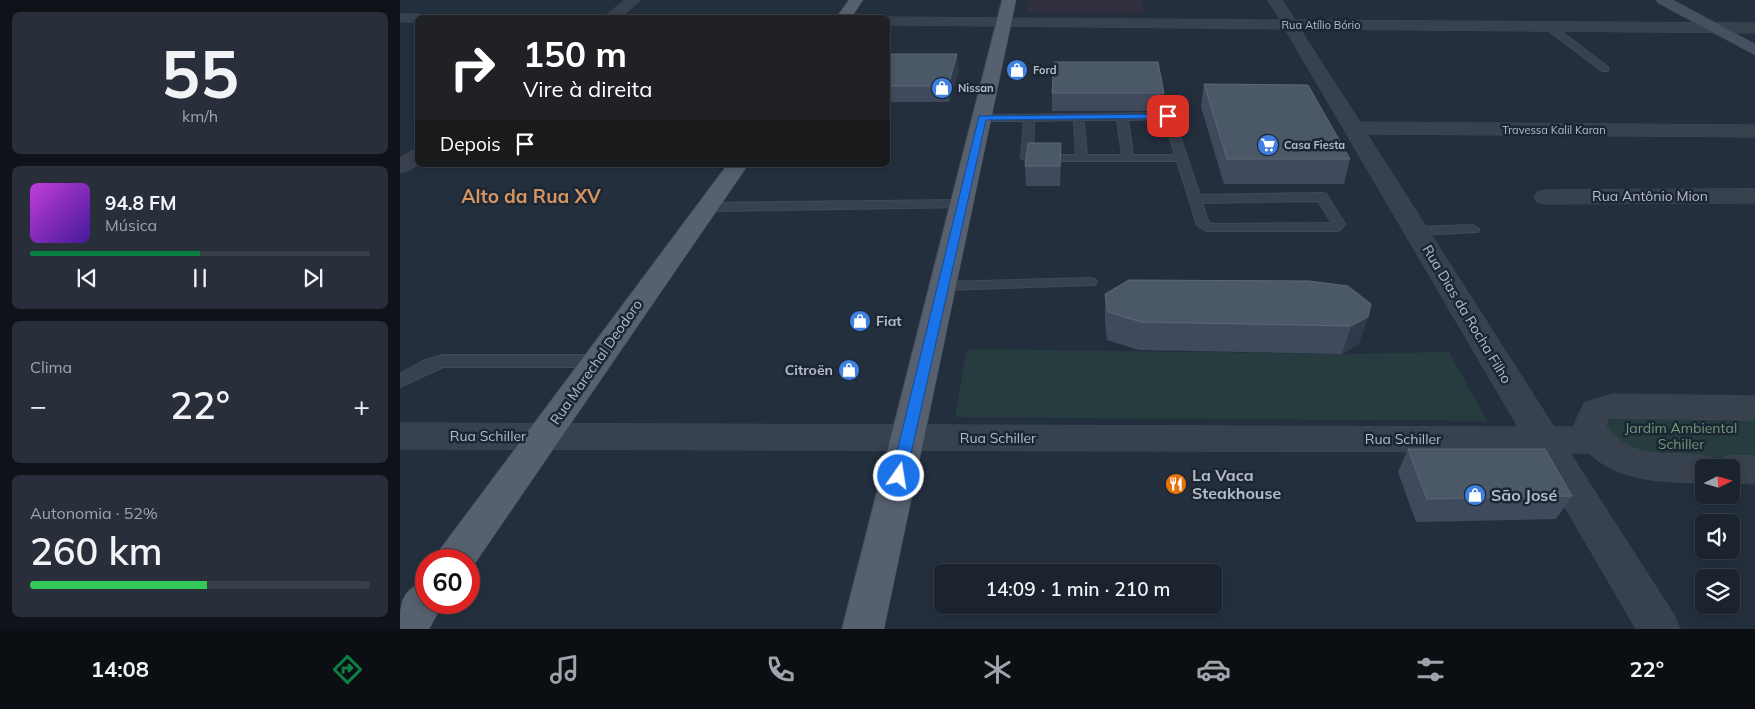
<!DOCTYPE html>
<html lang="pt">
<head>
<meta charset="utf-8">
<style>
	:root { --surface:#1b232e; --page:#282f3a; --text:#f1f3f6; --muted:#a0a4aa; --line:#39404a; --accent:#0b8043 }
	body { margin:0; font-family:Mulish,sans-serif; background:var(--page); color:var(--text); height:100vh; display:flex; flex-direction:column; font-size:19px; white-space:nowrap }
	* { box-sizing:border-box; margin:0 }
	p { font-size:16px; color:var(--muted) }
	.icon { flex:none; width:28px; height:28px; fill:none; stroke:currentColor; stroke-width:2; stroke-linecap:round; stroke-linejoin:round }
	.map { position:relative; flex:1; overflow:hidden }
	.sheet { display:flex; flex-direction:column; gap:12px; padding:12px; background:#0f1319; width:400px }
	.sheet>* { flex:none }
	.guide { position:absolute; left:15px; top:15px; width:475px; height:152px; border-radius:8px; box-shadow:0 2px 8px #0003,0 0 0 1px var(--line); background:#202124; color:#fff; overflow:hidden }
	.needle { width:32px; rotate:85deg }
	.controls { position:absolute; left:1295px; top:459px; display:grid; gap:10px }
	.controls a { display:grid; place-items:center; width:45px; height:45px; border-radius:8px; background:var(--surface); box-shadow:0 2px 8px #0003,0 0 0 1px var(--line); font-size:25px }
	.speed { position:absolute; left:15px; top:549px; display:flex; gap:10px; font-size:25px; font-weight:700; text-align:center }
	.speed>* { display:grid; place-content:center; width:65px; height:65px; border-radius:50%; background:var(--surface); box-shadow:0 2px 8px #0003,0 0 0 1px var(--line); line-height:1 }
	.speed .limit { border:8px solid #d22; background:#fff; color:#111 }
	.pin { position:absolute; display:grid; place-items:center; width:42px; height:42px; color:#fff; margin:-21px; border-radius:10px; box-shadow:0 2px 8px #0006 }
	.me { position:absolute; width:55px; margin:-28px; rotate:13deg; stroke-linejoin:round; filter:drop-shadow(0 0 4px #0008) }
	.turn { display:flex; align-items:center; gap:18px; height:105px; padding:0 25px; font-size:22px }
	.turn .icon { width:65px; height:65px; stroke-width:2.5 }
	.turn b { display:block; font-size:35px; line-height:42px }
	.then { display:flex; align-items:center; height:48px; padding:0 25px; background:#0003; gap:10px; font-size:19px }
	.big { font-size:38px; font-weight:600; line-height:1.1 }
	.sheet .card { flex:1; display:flex; flex-direction:column; justify-content:center; gap:8px; min-width:0; padding:0 18px; border-radius:8px; background:var(--page) }
	.sheet .dial { align-items:center; gap:0 }
	.dial b { font-size:65px; line-height:1 }
	.song { display:flex; align-items:center; gap:15px }
	.cover { width:60px; height:60px; border-radius:8px; background:linear-gradient(135deg,hsl(290 70% 55%),hsl(260 70% 35%)) }
	.played { height:5px; border-radius:2px; background:linear-gradient(90deg,var(--accent) 50%,var(--line) 50%) }
	.keys { display:flex; justify-content:space-around; direction:ltr }
	.heat { display:flex; justify-content:space-between; align-items:center; font-size:28px; direction:ltr }
	.charge { height:8px; border-radius:4px; background:linear-gradient(90deg,#34c759 52%,var(--line) 0) }
	.trip { position:absolute; left:534px; top:564px; width:288px; height:50px; border-radius:8px; background:var(--surface); box-shadow:0 2px 8px #0003,0 0 0 1px var(--line); font-weight:600; line-height:50px; text-align:center }
	.dock { display:flex; height:80px; justify-content:space-around; align-items:center; background:#0b0e12; color:var(--muted) }
	.dock .icon { width:35px; height:35px }
	.dock .selected { color:var(--accent) }
	.dock b { font-size:22px; color:var(--text) }
	main { display:flex; flex:1; min-height:0 }
	.map>svg:first-child { display:block }
	.medical { fill:#32303f }
	.green { fill:#263c3f }
	.lines { fill:none; stroke-linecap:round; stroke-linejoin:round }
	.lane-casing { stroke:#414a57; stroke-width:2 }
	.street-casing { stroke:#414a57; stroke-width:1 }
	.secondary-casing { stroke:#414a57; stroke-width:1 }
	.primary-casing { stroke:#414a57; stroke-width:1 }
	.lane { fill:#38414e; fill-rule:evenodd }
	.street { fill:#38414e; fill-rule:evenodd }
	.secondary { fill:#465061; fill-rule:evenodd }
	.primary { fill:#56606e; fill-rule:evenodd }
	.wall { fill:#3f4b5c }
	.shaded-wall { fill:#2f3b4b }
	.building { fill:#4b5868; stroke:#5c6777 }
	.route { fill:#1a73e8; stroke:#114b97 }
	.labels { text-anchor:middle; dominant-baseline:central; stroke-width:5; stroke-linejoin:round; paint-order:stroke }
	.far-street-label { font-size:11px; fill:#b4bcc9; stroke:#1d2633 }
	.far-poi-label { font-size:11px; font-weight:bold; fill:#b4bcc9; stroke:#1d2633; text-anchor:start }
	.street-label { font-size:14px; fill:#b4bcc9; stroke:#1d2633 }
	.poi-label { font-size:14px; font-weight:bold; fill:#b4bcc9; stroke:#1d2633; text-anchor:start }
	.park-label { font-size:14px; fill:#6b9a76; stroke:#1d2633 }
	.near-poi-label { font-size:16px; font-weight:bold; fill:#b4bcc9; stroke:#1d2633; text-anchor:start }
	.district-label { font-size:19px; font-weight:bold; fill:#d59563; stroke:#1d2633 }
</style>
</head>
<body>
<main>
<section class="sheet">
<div class="card dial"><b>55</b><p>km/h</p></div>
<div class="card">
<div class="song"><i class="cover"></i><div><b>94.8 FM</b><p>Música</p></div></div>
<div class="played"></div>
<div class="keys"><svg class="icon" aria-label="previous" viewBox="0 0 24 24"><path d="M18 5L8 12l10 7zM5 5v14"/></svg><svg class="icon" aria-label="pause" viewBox="0 0 24 24"><path d="M8 5v14M16 5v14"/></svg><svg class="icon" aria-label="next" viewBox="0 0 24 24"><path d="M6 5l10 7-10 7zM19 5v14"/></svg></div>
</div>
<div class="card"><p>Clima</p>
<div class="heat"><a>−</a><b class="big">22°</b><a>+</a></div>
</div>
<div class="card"><p>Autonomia · 52%</p><b class="big">260 km</b><div class="charge"></div></div>
</section>
<div class="map">
<svg width="1355" height="629" viewBox="0 0 1355 629">
	<rect width="100%" height="100%" fill="#242f3e"/>
	<!-- medical -->
	<polygon class="medical" points="628,0 742,0 744,13 626,12"/>
	<!-- green -->
	<g class="green">
		<polygon points="567,349 942,354 1049,352 1087,421 555,417"/>
		<polygon points="1216,415 1355,417 1355,458 1248,456 1209,437 1207,424"/>
	</g>
	<g class="lines">
		<!-- lane casing -->
		<g class="lane-casing">
			<g id="lane">
				<polygon points="1145,24 1151,24 1208,67 1208,71 1202,71 1145,28"/>
				<path d="M768,113L773,116L800,195L922,193L926,194L945,224L940,230L935,231H806L797,225L777,161H627L621,158L624,121H582L577,118L582,115ZM764,119L775,155H733L728,120ZM678,120L674,123L676,155H633L634,121ZM680,120H717L722,155H687L684,123ZM918,201L932,223L812,224L809,223L802,203Z"/>
				<polygon points="562,200 568,204 566,207 308,211 302,207 308,203"/>
				<polygon points="1073,225 1079,229 1078,232 1016,235 1009,231 1016,227"/>
				<polygon points="690,278 695,279 697,282 695,285 543,290 538,289 536,286 538,283 543,282"/>
				<polygon points="43,355 196,355 202,357 204,361 202,365 196,367 43,367 0,387 0,374 23,361"/>
			</g>
		</g>
		<!-- street casing -->
		<g class="street-casing">
			<g id="street">
				<polygon points="225,0 241,0 220,18 203,18"/>
				<path d="M868,0H882L895,20L1355,23V33L900,29L960,122L1355,125V137L967,134L1154,427H1173L1184,403L1212,394L1355,396V420L1212,418L1208,419L1206,426C1235,467 1276,446 1316,459L1318,462L1319,459L1331,455L1355,456V484L1331,483V468H1304V483C1264,482 1220,482 1189,453H1170L1274,615L1280,629H1236L1133,452L0,449V423L1118,427L885,29L488,25V18H484L488,17L880,20Z"/>
				<polygon points="0,14 18,14 25,18 18,18 18,22 0,22"/>
				<polygon points="18,149 18,165 7,171 0,173 0,158 11,151"/>
				<polygon points="1355,189 1355,203 1145,204 1137,202 1134,197 1137,192 1145,190"/>
			</g>
		</g>
		<!-- secondary casing -->
		<g class="secondary-casing">
			<polygon id="secondary" points="1256,0 1273,0 1355,44 1355,55 1258,3"/>
		</g>
		<!-- primary casing -->
		<g class="primary-casing">
			<g id="primary">
				<polygon points="449,0 463,0 451,18 436,18"/>
				<polygon points="602,0 616,0 484,629 442,629"/>
				<polygon points="327,165 348,165 69,572 69,560 36,560 41,548"/>
				<path d="M26,581V602H44L29,629H0C0,604 0,590 26,581Z"/>
			</g>
		</g>
		<!-- lane -->
		<use href="#lane" class="lane"/>
		<!-- street -->
		<use href="#street" class="street"/>
		<!-- secondary -->
		<use href="#secondary" class="secondary"/>
		<!-- primary -->
		<use href="#primary" class="primary"/>
	</g>
	<!-- wall -->
	<g class="wall">
		<polygon points="488,54 559,69 549,102 488,102"/>
		<polygon points="804,84 950,159 944,184 824,184 801,107"/>
		<polygon points="652,93 764,93 763,111 652,111"/>
		<polygon points="661,163 660,186 626,186 625,166"/>
		<polygon points="948,286 959,344 942,354 739,350 707,340 705,322 705,294"/>
		<polygon points="1008,449 1172,496 1156,519 1016,522 998,472"/>
	</g>
	<!-- shaded-wall -->
	<g class="shaded-wall">
		<polygon points="557,54 559,69 549,102 548,86"/>
		<polygon points="661,143 661,163 660,186 660,166"/>
		<polygon points="968,317 959,344 942,354 951,326"/>
	</g>
	<!-- building -->
	<g class="building">
		<polygon points="488,54 557,54 548,86 488,86"/>
		<polygon points="654,62 758,62 764,93 652,93"/>
		<polygon points="804,84 908,85 950,159 827,159"/>
		<polygon points="628,143 661,143 660,166 625,166"/>
		<polygon points="729,280 909,281 948,286 971,304 968,317 951,326 741,322 708,312 705,294"/>
		<polygon points="1008,449 1145,449 1172,496 1027,499"/>
	</g>
	<!-- route -->
	<polygon class="route" points="768,114 772,116 771,118 586,120 506,476 504,480 499,482 494,480 491,476 579,116"/>
	<!-- icons -->
	<defs>
		<g id="shop-disc" transform="scale(1.125)"><circle r="9.5" fill="#3f7fe0" stroke="#1d2633"/><path d="M-5-2.5h2.3a2.7 3.5 0 0 1 5.4 0H5L5.5 6h-11ZM-1.5-2.5h3a1.5 2.3 0 0 0-3 0Z" fill="#fff"/></g>
		<g id="supermarket-disc" transform="scale(1.125)"><circle r="9.5" fill="#3f7fe0" stroke="#1d2633"/><path d="M-6-5.5h2.5l.6 2H6L4.5 2H-2.5L-4.4-4H-6ZM-1.5 3.2a1.3 1.3 0 1 0 .1 0ZM3 3.2a1.3 1.3 0 1 0 .1 0Z" fill="#fff"/></g>
		<g id="restaurant-disc" transform="scale(1.125)"><circle r="9.5" fill="#e8710a" stroke="#1d2633"/><path d="M-5-6h1v4h1v-4h1v4h1v-4h1v5L-1.5 .5V6h-2V.5L-5-1ZM5-6V6H3V1.5H1.5Q1.5-4 5-6Z" fill="#fff"/></g>
	</defs>
	<g fill-rule="evenodd">
		<use href="#shop-disc" x="617" y="70"/>
		<use href="#shop-disc" x="542" y="88"/>
		<use href="#supermarket-disc" x="868" y="145"/>
		<use href="#shop-disc" x="460" y="321"/>
		<use href="#shop-disc" x="449" y="370"/>
		<use href="#restaurant-disc" x="776" y="484"/>
		<use href="#shop-disc" x="1075" y="495"/>
	</g>
	<g class="labels">
		<!-- far-street labels -->
		<g class="far-street-label">
			<text x="921" y="25">Rua Atílio Bório</text>
			<text x="1154" y="130">Travessa Kalil Karan</text>
		</g>
		<!-- far-poi labels -->
		<g class="far-poi-label">
			<text x="633" y="70">Ford</text>
			<text x="558" y="88">Nissan</text>
			<text x="884" y="145">Casa Fiesta</text>
		</g>
		<!-- street labels -->
		<g class="street-label">
			<text x="1250" y="196">Rua Antônio Mion</text>
			<text transform="translate(1067 314) rotate(59)">Rua Dias da Rocha Filho</text>
			<text transform="translate(196 362) rotate(-55)">Rua Marechal Deodoro</text>
			<text x="88" y="436">Rua Schiller</text>
			<text x="598" y="438">Rua Schiller</text>
			<text x="1003" y="439">Rua Schiller</text>
		</g>
		<!-- poi labels -->
		<g class="poi-label">
			<text x="476" y="321">Fiat</text>
			<text x="433" y="370" text-anchor="end">Citroën</text>
		</g>
		<!-- park labels -->
		<g class="park-label">
			<text x="1281" y="428">Jardim Ambiental<tspan x="1281" dy="16">Schiller</tspan></text>
		</g>
		<!-- near-poi labels -->
		<g class="near-poi-label">
			<text x="792" y="475">La Vaca<tspan x="792" dy="18">Steakhouse</tspan></text>
			<text x="1091" y="495">São José</text>
		</g>
		<!-- district labels -->
		<g class="district-label">
			<text x="131" y="196">Alto da Rua XV</text>
		</g>
	</g>
</svg>
<div class="controls">
<a><svg class="needle" viewBox="-14 -14 28 28"><path d="M0-13l5 13h-10z" fill="#e53935"/><path d="M0 13l5-13h-10z" fill="#a0a4aa"/></svg></a>
<a><svg class="icon" aria-label="sound" viewBox="0 0 24 24"><path d="M4 9h4l5-4v14l-5-4H4zM17 9q2 3 0 6"/></svg></a>
<a><svg class="icon" aria-label="layers" viewBox="0 0 24 24"><path d="M12 4l9 5-9 5-9-5zM3 14l9 5 9-5"/></svg></a>
</div>
<div class="speed"><div class="limit">60</div></div>
<div class="pin" style="left:768px;top:116px;background:#d93025"><svg class="icon" aria-label="arrive" viewBox="0 0 24 24"><path d="M6 21V4h12l-3 4 3 4H6"/></svg></div>
<svg class="me" style="left:499px;top:476px" viewBox="-20 -20 40 40"><circle r="17" fill="#1a73e8" stroke="#fff" stroke-width="3"/><path d="M0-11L8 9 0 5-8 9z" fill="#fff"/></svg>
<div class="trip">14:09 · 1 min · 210 m</div>
<div class="guide">
<div class="turn"><svg class="icon" aria-label="right" viewBox="0 0 24 24"><path d="M7 20v-9h11M14 6l5 5-5 5"/></svg><div><b>150 m</b>Vire à direita</div></div>
<div class="then">Depois<svg class="icon" aria-label="arrive" viewBox="0 0 24 24"><path d="M6 21V4h12l-3 4 3 4H6"/></svg></div>
</div>
</div>
</main>
<nav class="dock">
<b>14:08</b>
<svg class="icon selected" aria-label="directions" viewBox="0 0 24 24"><path d="M12 3l9 9-9 9-9-9zM9 14v-3h6M13 9l2 2-2 2"/></svg>
<svg class="icon" aria-label="music" viewBox="0 0 24 24"><path d="M9 18V5l10-2v13"/><circle cx="6" cy="18" r="3"/><circle cx="16" cy="16" r="3"/></svg>
<svg class="icon" aria-label="phone" viewBox="0 0 24 24"><path d="M5 4h4l2 5-3 2q2 4 5 5l2-3 5 2v4C11 20 4 13 5 4z"/></svg>
<svg class="icon" aria-label="climate" viewBox="0 0 24 24"><path d="M12 3v18M4 7l16 10M4 17L20 7"/></svg>
<svg class="icon" aria-label="car" viewBox="0 0 24 24"><path d="M5 17H2v-5l4-1 3-4h7l3 4 3 1v5h-3M9 17h6M6 11h13"/><circle cx="7" cy="17" r="2"/><circle cx="17" cy="17" r="2"/></svg>
<svg class="icon" aria-label="filters" viewBox="0 0 24 24"><path d="M4 7h16M4 17h16"/><circle cx="9" cy="7" r="2"/><circle cx="15" cy="17" r="2"/></svg>
<b>22°</b>
</nav>
</body>
</html>
